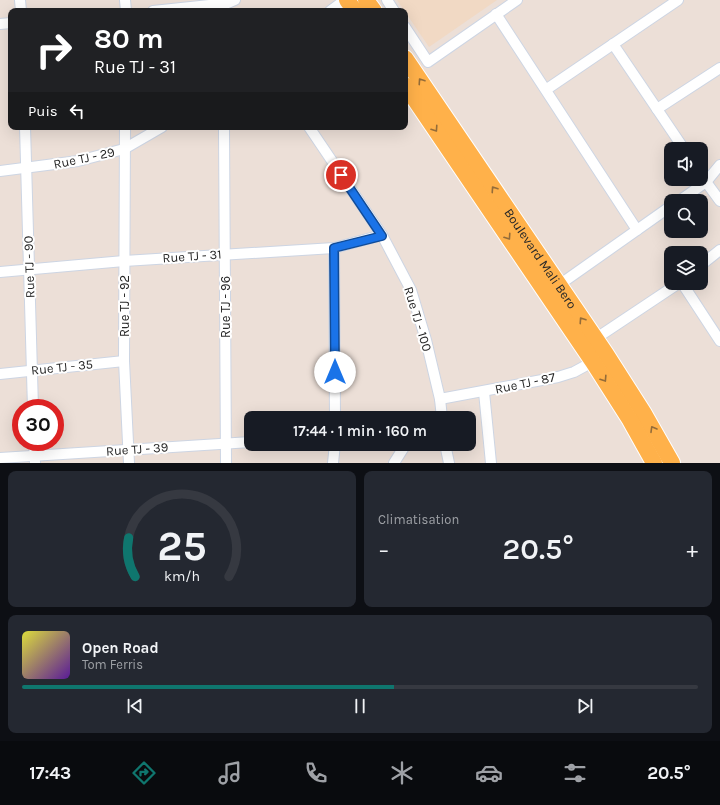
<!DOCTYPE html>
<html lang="fr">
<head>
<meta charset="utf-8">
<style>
	:root { --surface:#171b24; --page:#242831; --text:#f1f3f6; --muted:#9ea1a6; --line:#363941; --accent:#0f766e }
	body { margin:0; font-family:Karla,sans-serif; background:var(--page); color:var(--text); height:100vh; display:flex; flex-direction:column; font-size:15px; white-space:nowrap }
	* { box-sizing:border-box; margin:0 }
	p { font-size:13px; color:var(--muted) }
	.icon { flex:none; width:22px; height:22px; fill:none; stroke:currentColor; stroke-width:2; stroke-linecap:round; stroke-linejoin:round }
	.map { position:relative; height:463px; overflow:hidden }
	.sheet { display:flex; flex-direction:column; gap:8px; padding:8px; background:#0d0f14; flex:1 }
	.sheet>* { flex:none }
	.hud { position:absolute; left:8px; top:8px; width:400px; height:122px; border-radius:8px; box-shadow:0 4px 16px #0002; background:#202124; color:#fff; overflow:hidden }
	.controls { position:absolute; left:664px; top:142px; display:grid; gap:8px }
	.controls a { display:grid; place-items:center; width:44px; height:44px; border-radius:8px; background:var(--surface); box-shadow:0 4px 16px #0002; font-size:20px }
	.speed { position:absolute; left:12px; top:399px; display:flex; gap:8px; font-size:20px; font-weight:700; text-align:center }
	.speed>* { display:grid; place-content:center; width:52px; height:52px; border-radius:50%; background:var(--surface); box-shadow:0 4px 16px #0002; line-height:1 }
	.speed .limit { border:6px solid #d22; background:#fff; color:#111 }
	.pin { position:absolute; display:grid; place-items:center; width:34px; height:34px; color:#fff; margin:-17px; border:2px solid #fff; border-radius:50%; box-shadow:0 1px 4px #0007 }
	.me { position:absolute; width:44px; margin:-22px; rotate:0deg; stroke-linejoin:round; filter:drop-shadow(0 0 3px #0008) }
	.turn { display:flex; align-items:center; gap:14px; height:84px; padding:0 20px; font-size:18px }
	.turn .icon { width:52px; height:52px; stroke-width:2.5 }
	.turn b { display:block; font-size:28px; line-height:34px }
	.then { display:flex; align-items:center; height:38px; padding:0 20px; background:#0003; gap:8px; font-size:15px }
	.big { font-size:30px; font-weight:600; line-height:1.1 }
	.sheet .card { flex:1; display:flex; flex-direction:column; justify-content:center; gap:6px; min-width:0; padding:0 14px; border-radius:8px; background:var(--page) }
	.sheet .dial { align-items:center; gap:0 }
	.dial svg { height:104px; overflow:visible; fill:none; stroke:var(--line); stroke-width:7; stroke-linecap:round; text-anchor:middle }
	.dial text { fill:var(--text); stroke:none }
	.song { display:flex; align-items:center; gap:12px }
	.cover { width:48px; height:48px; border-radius:6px; background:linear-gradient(135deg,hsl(60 70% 55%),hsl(270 70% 35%)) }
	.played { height:4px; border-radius:2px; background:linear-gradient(90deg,var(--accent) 55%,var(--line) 55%) }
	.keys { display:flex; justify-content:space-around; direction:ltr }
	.heat { display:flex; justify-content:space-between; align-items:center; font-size:22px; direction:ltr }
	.sheet .tiles { flex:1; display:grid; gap:8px; grid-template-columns:1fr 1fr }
	.card:last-child { grid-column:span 2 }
	.trip { position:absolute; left:244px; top:411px; width:232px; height:40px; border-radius:8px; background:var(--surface); box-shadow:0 4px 16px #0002; font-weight:600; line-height:40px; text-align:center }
	.dock { display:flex; height:64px; justify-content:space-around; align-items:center; background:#090b0e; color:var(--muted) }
	.dock .icon { width:28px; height:28px }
	.dock .selected { color:var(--accent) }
	.dock b { font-size:18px; color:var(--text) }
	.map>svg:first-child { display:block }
	.education { fill:#f1d9c4 }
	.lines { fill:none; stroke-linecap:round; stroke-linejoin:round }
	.street-casing { stroke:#cdd5e3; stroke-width:12 }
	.primary-casing { stroke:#fff; stroke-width:18 }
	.street { stroke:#fff; stroke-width:10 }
	.primary { stroke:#ffb14a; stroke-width:16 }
	.oneway { stroke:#946c39 }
	.route-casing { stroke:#114b97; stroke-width:10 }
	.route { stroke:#1a73e8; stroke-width:7 }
	.labels { text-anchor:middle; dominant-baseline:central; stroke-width:4; stroke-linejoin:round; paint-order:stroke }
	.street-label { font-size:13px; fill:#282828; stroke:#fff }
</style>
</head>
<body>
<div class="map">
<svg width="720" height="463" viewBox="0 0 720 463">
	<rect width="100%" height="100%" fill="#ecdfd7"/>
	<!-- education -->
	<polygon class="education" points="397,0 497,0 429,47"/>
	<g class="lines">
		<!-- street casing -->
		<g class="street-casing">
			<g id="street">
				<polyline points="20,0 21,11"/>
				<polyline points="125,0 126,11"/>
				<polyline points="387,0 394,11"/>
				<polyline points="153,11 228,3 235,0"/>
				<polyline points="330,11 345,0"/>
				<polyline points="496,14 637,230"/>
				<polyline points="0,24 11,23"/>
				<polyline points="405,27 428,62 517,0"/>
				<polyline points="613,44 684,149"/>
				<polyline points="547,89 678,0"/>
				<polyline points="657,109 720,68"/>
				<polyline points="25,127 33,408"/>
				<polyline points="125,127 124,361 129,463"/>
				<polyline points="224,127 226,463"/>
				<polyline points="309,127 382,235 411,290 426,340 440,399 442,418"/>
				<polyline points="0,171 78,161 124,149 162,127"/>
				<polyline points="701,175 720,201"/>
				<polyline points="679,201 706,182 720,165"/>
				<polyline points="334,248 335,418"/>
				<polyline points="701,265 720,250"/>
				<polyline points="0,272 124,261 334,248 382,235"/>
				<polyline points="682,283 720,341"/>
				<polyline points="559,285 671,206"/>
				<polyline points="595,339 679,283"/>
				<polyline points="0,374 124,361"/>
				<polyline points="484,392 491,463"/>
				<polyline points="440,399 558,377 574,372 598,359"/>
				<polyline points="34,442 35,463"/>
				<polyline points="445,444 449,463"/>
				<polyline points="0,458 251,442"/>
				<polyline points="333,463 335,444"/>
				<polyline points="394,463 406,444"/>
			</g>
		</g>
		<!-- primary casing -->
		<g class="primary-casing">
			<g id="primary">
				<polyline points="347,0 355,11"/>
				<polyline points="366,0 374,11"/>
				<path id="s1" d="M405,58L606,354L643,412L672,463"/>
				<polyline points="405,85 593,362 630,420 654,463"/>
			</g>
		</g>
		<!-- street -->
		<use href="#street" class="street"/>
		<!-- primary -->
		<use href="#primary" class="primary"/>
	</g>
	<!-- one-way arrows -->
	<defs><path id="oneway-chevron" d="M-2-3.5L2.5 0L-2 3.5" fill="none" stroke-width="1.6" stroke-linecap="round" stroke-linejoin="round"/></defs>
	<g class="oneway">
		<use href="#oneway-chevron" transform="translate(421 81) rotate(-124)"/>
		<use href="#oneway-chevron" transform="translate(435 129) rotate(56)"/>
		<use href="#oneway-chevron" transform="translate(494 189) rotate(-124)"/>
		<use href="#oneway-chevron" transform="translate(508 237) rotate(56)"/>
		<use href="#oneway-chevron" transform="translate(582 320) rotate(-124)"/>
		<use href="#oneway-chevron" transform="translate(604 379) rotate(57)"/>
		<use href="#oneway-chevron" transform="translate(653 429) rotate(-120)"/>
	</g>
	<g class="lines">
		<!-- route casing -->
		<g class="route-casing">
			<polyline id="route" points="335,372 334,248 382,236 341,175"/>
		</g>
		<!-- route -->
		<use href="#route" class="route"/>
	</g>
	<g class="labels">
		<!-- street labels -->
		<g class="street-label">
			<text transform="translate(84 158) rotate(-12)">Rue TJ - 29</text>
			<text transform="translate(192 256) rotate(-4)">Rue TJ - 31</text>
			<text stroke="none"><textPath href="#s1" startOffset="242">Boulevard Mali Bero</textPath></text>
			<text transform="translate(29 267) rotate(-92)">Rue TJ - 90</text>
			<text transform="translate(124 306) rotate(-90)">Rue TJ - 92</text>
			<text transform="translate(225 307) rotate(-90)">Rue TJ - 96</text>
			<text transform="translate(418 319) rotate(73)">Rue TJ - 100</text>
			<text transform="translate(62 367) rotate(-6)">Rue TJ - 35</text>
			<text transform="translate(525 383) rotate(-12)">Rue TJ - 87</text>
			<text transform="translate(137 449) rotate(-4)">Rue TJ - 39</text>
		</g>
	</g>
</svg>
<div class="controls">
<a><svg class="icon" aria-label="sound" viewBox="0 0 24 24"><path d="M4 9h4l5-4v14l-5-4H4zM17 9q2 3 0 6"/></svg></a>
<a><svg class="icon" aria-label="search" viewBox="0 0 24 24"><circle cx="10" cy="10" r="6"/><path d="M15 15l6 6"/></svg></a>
<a><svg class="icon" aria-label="layers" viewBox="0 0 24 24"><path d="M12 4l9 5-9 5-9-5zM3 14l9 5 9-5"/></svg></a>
</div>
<div class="speed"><div class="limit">30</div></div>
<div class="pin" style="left:341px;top:175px;background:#d93025"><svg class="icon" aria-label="arrive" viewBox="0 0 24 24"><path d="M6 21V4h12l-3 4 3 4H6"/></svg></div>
<svg class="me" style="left:335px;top:372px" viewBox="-20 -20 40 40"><circle r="19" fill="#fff"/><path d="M0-13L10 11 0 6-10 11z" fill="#1a73e8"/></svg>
<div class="trip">17:44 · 1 min · 160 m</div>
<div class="hud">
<div class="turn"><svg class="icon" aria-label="right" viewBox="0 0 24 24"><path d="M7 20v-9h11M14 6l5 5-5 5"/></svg><div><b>80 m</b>Rue TJ - 31</div></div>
<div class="then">Puis<svg class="icon" aria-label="left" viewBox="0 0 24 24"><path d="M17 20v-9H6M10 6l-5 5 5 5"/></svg></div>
</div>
</div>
<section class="sheet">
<div class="tiles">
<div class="card dial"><svg viewBox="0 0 100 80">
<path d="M14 69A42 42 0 1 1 86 69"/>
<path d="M14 69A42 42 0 0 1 9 39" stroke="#0f766e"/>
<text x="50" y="56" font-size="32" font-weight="700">25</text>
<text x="50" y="72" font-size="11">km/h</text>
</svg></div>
<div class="card"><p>Climatisation</p>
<div class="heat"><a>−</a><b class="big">20.5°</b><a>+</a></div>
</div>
<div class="card">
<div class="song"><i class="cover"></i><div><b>Open Road</b><p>Tom Ferris</p></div></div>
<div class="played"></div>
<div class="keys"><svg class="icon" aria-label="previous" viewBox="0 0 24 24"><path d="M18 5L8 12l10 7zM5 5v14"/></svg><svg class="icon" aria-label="pause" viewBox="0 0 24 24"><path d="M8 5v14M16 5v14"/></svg><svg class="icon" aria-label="next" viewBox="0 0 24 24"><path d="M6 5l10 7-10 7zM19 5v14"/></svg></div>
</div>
</div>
</section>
<nav class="dock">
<b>17:43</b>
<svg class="icon selected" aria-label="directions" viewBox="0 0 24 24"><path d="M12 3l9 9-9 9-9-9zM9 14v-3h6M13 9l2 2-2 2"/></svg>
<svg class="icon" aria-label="music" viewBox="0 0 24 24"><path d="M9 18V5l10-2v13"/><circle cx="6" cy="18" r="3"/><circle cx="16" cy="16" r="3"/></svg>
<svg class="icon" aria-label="phone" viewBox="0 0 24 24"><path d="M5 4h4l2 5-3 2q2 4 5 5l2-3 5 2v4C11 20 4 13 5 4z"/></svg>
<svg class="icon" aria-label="climate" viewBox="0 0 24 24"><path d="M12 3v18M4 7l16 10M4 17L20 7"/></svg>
<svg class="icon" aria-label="car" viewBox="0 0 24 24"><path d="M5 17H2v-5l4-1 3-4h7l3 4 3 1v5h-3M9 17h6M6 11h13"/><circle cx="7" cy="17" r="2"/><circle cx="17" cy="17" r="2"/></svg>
<svg class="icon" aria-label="filters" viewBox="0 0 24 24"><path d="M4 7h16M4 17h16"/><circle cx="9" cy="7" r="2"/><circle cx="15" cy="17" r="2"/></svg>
<b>20.5°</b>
</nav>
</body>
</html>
